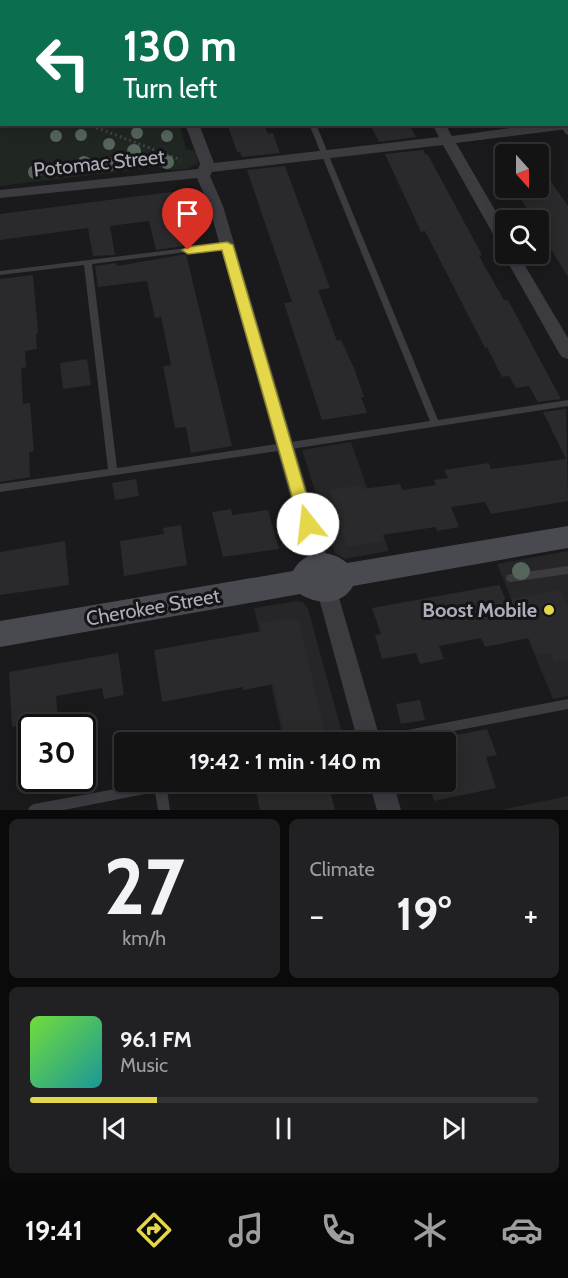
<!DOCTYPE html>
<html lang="en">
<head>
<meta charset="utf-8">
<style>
	:root { --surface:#141314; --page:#212022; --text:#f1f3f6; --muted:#9d9ea0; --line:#333234; --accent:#e4d749 }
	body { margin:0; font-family:Cabin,sans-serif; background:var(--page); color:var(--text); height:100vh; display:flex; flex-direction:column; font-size:22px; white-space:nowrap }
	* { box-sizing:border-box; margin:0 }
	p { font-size:20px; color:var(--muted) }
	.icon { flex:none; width:33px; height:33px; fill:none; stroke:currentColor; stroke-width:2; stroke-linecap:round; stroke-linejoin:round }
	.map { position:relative; height:810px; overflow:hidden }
	.sheet { display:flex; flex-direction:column; gap:9px; padding:9px; background:#0b0a0b; flex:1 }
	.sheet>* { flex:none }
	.banner { position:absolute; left:0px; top:0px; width:568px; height:126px; box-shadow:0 3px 15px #0003,0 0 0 2px var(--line); background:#0b6e4f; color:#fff; overflow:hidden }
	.needle { width:39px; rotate:159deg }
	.fabs { position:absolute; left:495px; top:144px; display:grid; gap:12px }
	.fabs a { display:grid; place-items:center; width:54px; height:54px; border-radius:6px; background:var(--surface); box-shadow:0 3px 15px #0003,0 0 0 2px var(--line); font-size:30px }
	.speed { position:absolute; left:18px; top:714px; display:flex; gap:12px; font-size:30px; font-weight:700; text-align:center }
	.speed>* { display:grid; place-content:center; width:78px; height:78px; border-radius:50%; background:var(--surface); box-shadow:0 3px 15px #0003,0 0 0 2px var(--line); line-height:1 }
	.speed .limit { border:3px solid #111; border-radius:9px; background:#fff; color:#111 }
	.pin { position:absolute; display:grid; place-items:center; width:51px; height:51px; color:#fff; margin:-62px -26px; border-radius:50% 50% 50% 0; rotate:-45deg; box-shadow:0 0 6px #0007 }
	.pin .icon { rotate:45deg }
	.me { position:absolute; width:66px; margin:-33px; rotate:344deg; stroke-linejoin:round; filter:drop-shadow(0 0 4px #0008) }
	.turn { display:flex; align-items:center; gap:21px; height:126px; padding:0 24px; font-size:27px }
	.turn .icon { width:78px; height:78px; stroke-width:2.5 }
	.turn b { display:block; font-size:42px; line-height:51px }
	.big { font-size:45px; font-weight:700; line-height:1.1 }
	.sheet .card { flex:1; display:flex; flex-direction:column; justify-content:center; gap:9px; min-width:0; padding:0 21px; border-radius:9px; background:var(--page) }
	.sheet .dial { align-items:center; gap:0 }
	.dial b { font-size:78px; line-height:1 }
	.song { display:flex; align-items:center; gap:18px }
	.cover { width:72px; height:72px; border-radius:9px; background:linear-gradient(135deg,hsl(100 70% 55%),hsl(180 70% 35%)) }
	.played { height:6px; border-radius:3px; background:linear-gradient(90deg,var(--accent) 25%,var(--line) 25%) }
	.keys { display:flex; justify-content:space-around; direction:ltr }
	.heat { display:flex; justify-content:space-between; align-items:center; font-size:33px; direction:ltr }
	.sheet .tiles { flex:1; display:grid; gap:9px; grid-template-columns:1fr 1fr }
	.card:last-child { grid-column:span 2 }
	.trip { position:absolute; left:114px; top:732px; width:342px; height:60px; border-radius:6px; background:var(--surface); box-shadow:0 3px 15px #0003,0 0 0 2px var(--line); font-weight:700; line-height:60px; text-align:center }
	.dock { display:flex; height:96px; justify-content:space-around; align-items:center; background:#080808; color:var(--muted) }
	.dock .icon { width:42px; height:42px }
	.dock .selected { color:var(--accent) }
	.dock b { font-size:27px; color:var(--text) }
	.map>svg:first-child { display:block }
	.built { fill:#262628 }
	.green { fill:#202622 }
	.building { fill:#2a2a2c }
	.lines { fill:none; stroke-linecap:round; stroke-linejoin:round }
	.path { stroke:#414147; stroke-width:3; stroke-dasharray:2 3; stroke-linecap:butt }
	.lane { fill:#3b3b40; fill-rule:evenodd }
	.street { fill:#3b3b40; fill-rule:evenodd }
	.secondary { fill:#494950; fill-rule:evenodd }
	.tree { fill:#55655b }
	.route { fill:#e4d749; stroke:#948c2f; stroke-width:1.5 }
	.poi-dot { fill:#e4d749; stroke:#151416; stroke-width:2 }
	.labels { text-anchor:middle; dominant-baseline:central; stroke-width:6; stroke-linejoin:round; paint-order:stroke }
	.street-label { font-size:20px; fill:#adaeba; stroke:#151416 }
	.poi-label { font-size:20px; font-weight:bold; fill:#adaeba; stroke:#151416; text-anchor:end }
</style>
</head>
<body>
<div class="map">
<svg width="568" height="810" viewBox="0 0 568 810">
	<rect width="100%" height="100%" fill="#1a191b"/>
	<!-- built -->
	<g class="built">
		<polygon points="351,442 389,551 345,559 335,553 302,450"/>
		<polygon points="568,551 568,696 553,699 497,564"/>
		<polygon points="296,601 303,602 308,609 344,740 332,742 284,742 254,608"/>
		<polygon points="568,796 568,810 501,810"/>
	</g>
	<!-- green -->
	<path class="green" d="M0,0L147,1L2,2V124L180,125L186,149L195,151L198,163C189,171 170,172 158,167L0,186Z"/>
	<!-- building -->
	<g class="building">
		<polygon points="238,124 264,124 268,134 273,133 280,153 242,157 240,152 237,152 228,126"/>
		<polygon points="370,124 409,124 416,137 379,142"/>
		<polygon points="423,150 426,155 428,155 482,255 479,256 504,300 508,300 561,399 538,402 529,386 516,388 509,376 502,377 487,347 485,348 425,231 421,232 385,154"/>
		<polygon points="538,163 568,206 568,277 538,228 538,220 534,220 514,188 538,188"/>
		<polygon points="285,166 330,288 318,290 337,341 341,340 354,368 364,397 361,397 367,413 322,420 296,340 284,303 292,302 247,170"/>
		<polygon points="186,190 194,222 189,223 194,243 183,244 184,246 156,250 149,221 110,226 115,255 93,256 88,228 0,240 0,214"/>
		<polygon points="186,254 232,446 191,453 186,427 175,428 163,366 171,365 161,317 155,318 147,281 98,287 95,266 116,263 117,266"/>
		<polygon points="33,275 38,333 36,334 37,349 25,351 26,367 21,368 23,404 30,403 34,451 29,452 30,477 0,482 0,279"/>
		<polygon points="87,359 91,385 63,389 60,363"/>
		<polygon points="566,409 568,501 491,514 485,502 451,507 459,527 437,531 436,527 382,535 384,541 347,547 329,490 361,485 362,489 400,484 402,490 436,485 434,480 448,478 444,470 489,463 491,469 566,459 543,412"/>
		<polygon points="136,479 139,496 115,500 112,483"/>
		<polygon points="231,509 232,515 268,510 279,549 223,557 212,512"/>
		<polygon points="181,525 187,565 124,576 120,541 164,534 163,528"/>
		<polygon points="65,541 69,585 0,595 0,552"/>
		<polygon points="499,585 506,600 560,590 568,607 568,660 554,662 550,653 536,655 529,638 485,647 481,638 439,646 444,659 420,664 416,653 382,659 375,635 381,634 372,608"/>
		<polygon points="291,618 299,622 327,741 286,742 274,684 243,690 243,687 162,702 154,650 262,631 260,623"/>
		<polygon points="118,653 124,695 104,699 102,688 56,696 59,728 35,728 35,722 12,727 9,672"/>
		<polygon points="420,700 425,720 401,724 396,704"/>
		<polygon points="487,729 497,755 486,757 496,788 434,801 428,782 446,782 446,737"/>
		<polygon points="254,782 328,782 335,810 260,810"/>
	</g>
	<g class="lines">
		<!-- path -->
		<g class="path">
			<polyline points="69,2 71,0"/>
			<polyline points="87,124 181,160"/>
		</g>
		<!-- lane -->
		<g class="lane">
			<polygon points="258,0 264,0 265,2 259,2"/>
			<polygon points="470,0 476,0 477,2 471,2"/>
			<rect x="567" y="59" width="1" height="4"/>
			<polygon points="309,124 316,124 438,420 568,400 568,406 285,450 0,492 0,484 108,469 84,265 0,275 0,271 227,243 231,245 227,247 92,264 117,468 430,421"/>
			<polygon points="561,124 565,125 568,128 568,135 566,134 560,126"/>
			<polygon points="568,566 568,574 511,582 507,581 506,578 507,575 511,574"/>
			<polygon points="568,699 568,709 396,742 365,742 367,738 371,737"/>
			<polygon points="153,782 186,782 184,786 167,790 170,810 158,810 155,792 64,810 28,810 30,806 34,804"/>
		</g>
		<!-- street -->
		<g class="street">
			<rect x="151" y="0" width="12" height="2"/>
			<polygon points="360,0 372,0 373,2 361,2"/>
			<polygon points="567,121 568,129 456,143 506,229 506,248 498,243 443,145 212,172 210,176 223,206 329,564 326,570 319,572 312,570 309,564 209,206 197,178 0,198 0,190 198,169 200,164 185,124 199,124 214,163 439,137 432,124 445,124 452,136 540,124 567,124"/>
			<polygon points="505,251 506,254 518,254 568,338 568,359 562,357 559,353 503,254"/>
			<polygon points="327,582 334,585 337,591 381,742 358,742 317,591 320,585"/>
			<polygon points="369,782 393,782 401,810 377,810"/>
		</g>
		<!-- secondary -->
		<path class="secondary" d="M568,526V548L353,586C342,606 317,605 300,594L0,647V621L293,571C304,550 330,548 347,563Z"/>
	</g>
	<!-- trees -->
	<g class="tree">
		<circle cx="137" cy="133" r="6"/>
		<circle cx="81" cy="135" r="6"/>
		<circle cx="56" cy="136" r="6"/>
		<circle cx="167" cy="136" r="6"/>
		<circle cx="109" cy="144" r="6"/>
		<circle cx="134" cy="151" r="7"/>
		<circle cx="167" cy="162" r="7"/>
		<circle cx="84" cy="163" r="7"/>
		<circle cx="110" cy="164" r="7"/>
		<circle cx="63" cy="169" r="7"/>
		<circle cx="35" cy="172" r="7"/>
		<circle cx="521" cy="571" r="9"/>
	</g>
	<!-- route -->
	<polygon class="route" points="227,242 233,245 315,524 313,528 302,528 300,524 222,250 188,254 182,250 188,247"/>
	<!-- markers -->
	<circle class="poi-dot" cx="549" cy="610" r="6"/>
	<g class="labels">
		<!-- street labels -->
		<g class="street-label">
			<text transform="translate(99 163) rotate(-6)">Potomac Street</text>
			<text transform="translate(153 607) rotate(-10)">Cherokee Street</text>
		</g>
		<!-- poi labels -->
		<g class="poi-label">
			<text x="537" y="610">Boost Mobile</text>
		</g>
	</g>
</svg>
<div class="fabs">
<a><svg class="needle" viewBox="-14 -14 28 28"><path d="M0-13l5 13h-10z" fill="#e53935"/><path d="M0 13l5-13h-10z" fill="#9d9ea0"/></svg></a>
<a><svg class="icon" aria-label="search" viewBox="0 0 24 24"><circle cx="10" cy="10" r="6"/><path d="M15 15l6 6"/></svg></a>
</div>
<div class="speed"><div class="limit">30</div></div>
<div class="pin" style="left:188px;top:250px;background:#d93025"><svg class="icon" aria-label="arrive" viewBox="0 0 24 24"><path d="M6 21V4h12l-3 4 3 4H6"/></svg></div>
<svg class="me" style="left:308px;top:524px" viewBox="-20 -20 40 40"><circle r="19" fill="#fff"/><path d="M0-13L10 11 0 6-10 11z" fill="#e4d749"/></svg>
<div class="trip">19:42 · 1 min · 140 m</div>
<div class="banner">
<div class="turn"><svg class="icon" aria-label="left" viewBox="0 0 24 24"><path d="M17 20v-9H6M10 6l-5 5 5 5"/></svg><div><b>130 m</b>Turn left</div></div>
</div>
</div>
<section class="sheet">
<div class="tiles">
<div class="card dial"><b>27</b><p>km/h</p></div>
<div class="card"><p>Climate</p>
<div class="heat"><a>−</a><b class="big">19°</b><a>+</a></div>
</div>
<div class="card">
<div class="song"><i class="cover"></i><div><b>96.1 FM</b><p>Music</p></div></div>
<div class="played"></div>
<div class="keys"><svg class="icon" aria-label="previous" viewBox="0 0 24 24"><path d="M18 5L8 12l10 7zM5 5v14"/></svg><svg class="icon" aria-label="pause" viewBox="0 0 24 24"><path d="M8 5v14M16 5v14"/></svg><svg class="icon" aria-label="next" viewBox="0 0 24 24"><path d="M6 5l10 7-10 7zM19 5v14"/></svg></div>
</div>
</div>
</section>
<nav class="dock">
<b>19:41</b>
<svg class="icon selected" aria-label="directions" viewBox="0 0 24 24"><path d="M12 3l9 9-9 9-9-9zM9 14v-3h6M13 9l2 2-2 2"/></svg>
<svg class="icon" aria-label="music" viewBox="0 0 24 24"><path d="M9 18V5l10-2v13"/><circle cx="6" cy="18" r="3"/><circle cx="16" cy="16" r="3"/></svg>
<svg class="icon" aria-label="phone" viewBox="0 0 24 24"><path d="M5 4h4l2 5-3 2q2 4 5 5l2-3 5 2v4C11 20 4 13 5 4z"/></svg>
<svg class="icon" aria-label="climate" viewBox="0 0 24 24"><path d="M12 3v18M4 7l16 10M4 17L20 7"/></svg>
<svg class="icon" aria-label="car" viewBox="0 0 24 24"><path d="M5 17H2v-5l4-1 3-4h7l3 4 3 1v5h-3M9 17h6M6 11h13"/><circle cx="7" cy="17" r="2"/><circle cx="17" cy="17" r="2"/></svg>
</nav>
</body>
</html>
